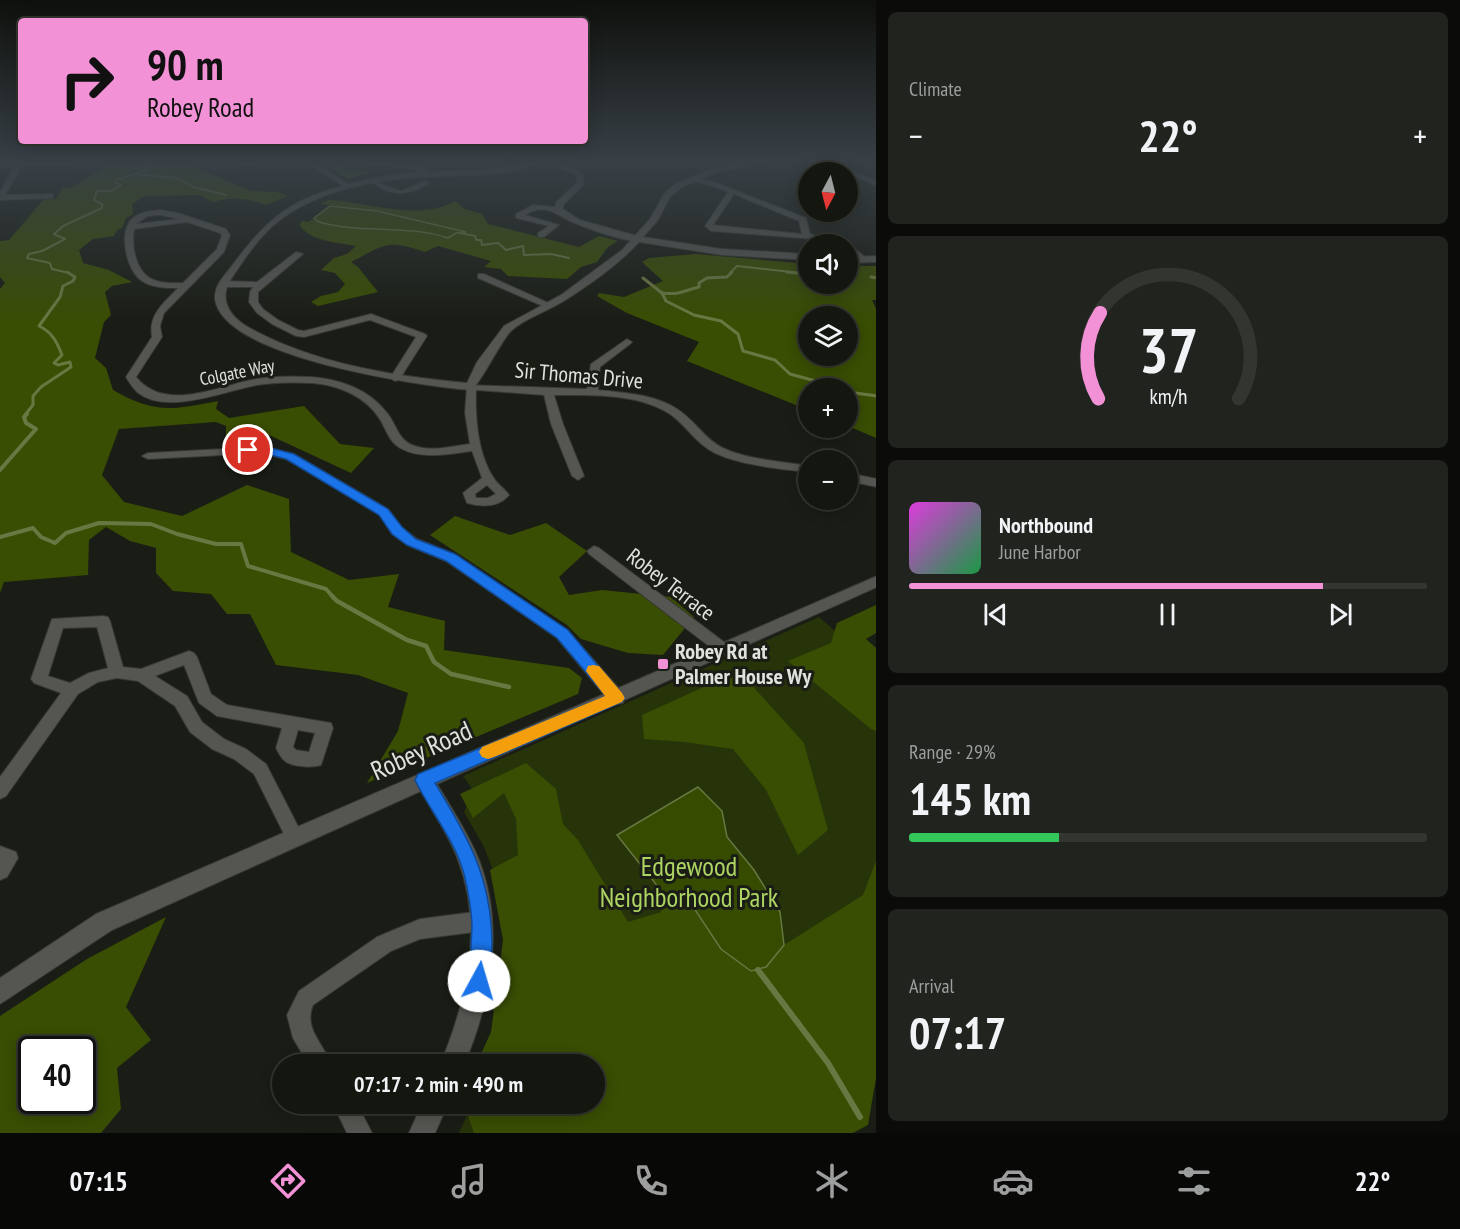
<!DOCTYPE html>
<html lang="en">
<head>
<meta charset="utf-8">
<style>
	:root { --surface:#141610; --page:#21231e; --text:#f1f3f6; --muted:#9d9f9f; --line:#333530; --accent:#f391d6 }
	body { margin:0; font-family:"PT Sans Narrow",sans-serif; background:var(--page); color:var(--text); height:100vh; display:flex; flex-direction:column; font-size:22px; white-space:nowrap }
	* { box-sizing:border-box; margin:0 }
	p { font-size:20px; color:var(--muted) }
	.icon { flex:none; width:33px; height:33px; fill:none; stroke:currentColor; stroke-width:2; stroke-linecap:round; stroke-linejoin:round }
	.map { position:relative; flex:1; overflow:hidden }
	.side { display:flex; flex-direction:column; gap:12px; padding:12px; background:#0b0c09; width:584px }
	.side>* { flex:none }
	.guide { position:absolute; left:18px; top:18px; width:570px; height:126px; border-radius:6px; box-shadow:0 3px 15px #0003,0 0 0 2px var(--line); background:#f391d6; color:#111; overflow:hidden }
	.needle { width:39px; rotate:187deg }
	.fabs { position:absolute; left:798px; top:162px; display:grid; gap:12px }
	.fabs a { display:grid; place-items:center; width:60px; height:60px; border-radius:50%; background:var(--surface); box-shadow:0 3px 15px #0003,0 0 0 2px var(--line); font-size:30px }
	.speed { position:absolute; left:18px; top:1036px; display:flex; gap:12px; font-size:30px; font-weight:700; text-align:center }
	.speed>* { display:grid; place-content:center; width:78px; height:78px; border-radius:50%; background:var(--surface); box-shadow:0 3px 15px #0003,0 0 0 2px var(--line); line-height:1 }
	.speed .limit { border:3px solid #111; border-radius:9px; background:#fff; color:#111 }
	.pin { position:absolute; display:grid; place-items:center; width:51px; height:51px; color:#fff; margin:-26px; border:3px solid #fff; border-radius:50%; box-shadow:0 2px 6px #0007 }
	.me { position:absolute; width:66px; margin:-33px; rotate:6deg; stroke-linejoin:round; filter:drop-shadow(0 0 4px #0008) }
	.turn { display:flex; align-items:center; gap:21px; height:126px; padding:0 30px; font-size:27px }
	.turn .icon { width:78px; height:78px; stroke-width:2.5 }
	.turn b { display:block; font-size:42px; line-height:51px }
	.big { font-size:45px; font-weight:600; line-height:1.1 }
	.side .widget { flex:1; display:flex; flex-direction:column; justify-content:center; gap:9px; min-width:0; padding:0 21px; border-radius:9px; background:var(--page) }
	.side .dial { align-items:center; gap:0 }
	.dial svg { height:156px; overflow:visible; fill:none; stroke:var(--line); stroke-width:7; stroke-linecap:round; text-anchor:middle }
	.dial text { fill:var(--text); stroke:none }
	.song { display:flex; align-items:center; gap:18px }
	.cover { width:72px; height:72px; border-radius:9px; background:linear-gradient(135deg,hsl(300 70% 55%),hsl(140 70% 35%)) }
	.played { height:6px; border-radius:3px; background:linear-gradient(90deg,var(--accent) 80%,var(--line) 80%) }
	.keys { display:flex; justify-content:space-around; direction:ltr }
	.heat { display:flex; justify-content:space-between; align-items:center; font-size:33px; direction:ltr }
	.charge { height:9px; border-radius:4px; background:linear-gradient(90deg,#34c759 29%,var(--line) 0) }
	.trip { position:absolute; left:272px; top:1054px; width:333px; height:60px; border-radius:30px; background:var(--surface); box-shadow:0 3px 15px #0003,0 0 0 2px var(--line); font-weight:600; line-height:60px; text-align:center }
	.tabs { display:flex; height:96px; justify-content:space-around; align-items:center; background:#080906; color:var(--muted) }
	.tabs .icon { width:42px; height:42px }
	.tabs .on { color:var(--accent) }
	.tabs b { font-size:27px; color:var(--text) }
	main { display:flex; flex:1; min-height:0 }
	.map>svg:first-child { display:block }
	.green { fill:#273409 }
	.forest { fill:#394d03; fill-rule:evenodd }
	.water { fill:#364a00; stroke:#697842; stroke-width:1.5 }
	.lines { fill:none; stroke-linecap:round; stroke-linejoin:round }
	.stream-far4 { stroke:#697842; stroke-width:2 }
	.stream-far3 { stroke:#697842; stroke-width:3 }
	.stream-far2 { stroke:#697842; stroke-width:4 }
	.stream-far1 { stroke:#697842; stroke-width:4.5 }
	.stream { stroke:#697842; stroke-width:6 }
	.minor-casing { stroke:#363931; stroke-width:2 }
	.tertiary-casing { stroke:#363931; stroke-width:2 }
	.minor { fill:#555652; fill-rule:evenodd }
	.tertiary { fill:#555652; fill-rule:evenodd }
	.route { fill:#1a73e8; stroke:#114b97; stroke-width:1.5 }
	.slow { fill:#f59e0b }
	.poi-dot { fill:#f391d6; stroke:#1a1d15; stroke-width:2 }
	.labels { text-anchor:middle; dominant-baseline:central; stroke-width:6; stroke-linejoin:round; paint-order:stroke }
	.far-street-label { font-size:18px; fill:#e0e3dd; stroke:#1a1d15 }
	.street-label { font-size:22px; fill:#e0e3dd; stroke:#1a1d15 }
	.poi-label { font-size:22px; font-weight:bold; fill:#e0e3dd; stroke:#1a1d15; text-anchor:start }
	.near-street-label { font-size:27px; fill:#e0e3dd; stroke:#1a1d15 }
	.near-park-label { font-size:27px; fill:#aed562; stroke:#1a1d15 }
</style>
</head>
<body>
<main>
<div class="map">
<svg width="877" height="1133" viewBox="0 0 877 1133">
	<rect width="100%" height="100%" fill="#1a1d15"/>
	<!-- green -->
	<polygon class="green" points="819,617 876,667 876,1035 797,1133 459,1133 472,1104 594,1104 594,1065 507,962 498,883 484,847 464,812 474,791 463,776"/>
	<!-- forest -->
	<g class="forest">
		<path d="M107,162H191L190,165L251,191L277,192L288,196L266,205C247,198 233,196 213,202L199,195L145,196L132,204L133,214L126,218L122,228L117,230L114,236L93,239L79,250L83,263L109,270L132,282L112,286L105,292L111,315L104,322L95,358L106,368L113,390C155,414 172,410 218,401L216,409L229,418L304,406L340,444L374,448L351,473L269,435L226,440V426L216,422L119,429L102,475L124,502L182,516L247,485L289,499L291,552L349,580L399,574L388,607L445,621L444,650L569,668L582,678L578,694L367,783L398,731L408,693L358,675L276,665L250,614H227L211,594L173,591L156,573V548L130,541L106,527L89,540L88,575L4,582L0,593V289L5,283L0,277V241L9,240L44,199H56L63,188L73,187L109,164Z"/>
		<polygon points="322,162 347,162 342,169 371,172 349,179"/>
		<path d="M328,200C370,202 417,222 455,201L465,209L482,214L488,224L579,247L599,236L618,241L608,247L597,262L581,267L567,279L508,276L501,269L484,267L491,261L438,246L425,252C386,239 386,244 351,262L358,267L378,292L318,306L311,302L321,296L338,292L345,284L335,273L321,270L334,258L347,254L356,246C337,242 312,242 300,226L301,221L309,222L314,218L319,222L334,226L431,232L448,238L456,233L465,232L377,211L321,204Z"/>
		<path d="M696,254L808,264V284H848V266H876V300H872L877,311L876,438L848,426V388H808V410L687,361L699,342L627,313L597,296L599,293L624,297L663,281L642,262L649,258ZM848,316V356H808V316Z"/>
		<polygon points="455,516 510,535 546,523 587,551 559,577 569,595 602,590 671,597 694,617 663,655 628,653 581,639 567,625 430,535"/>
		<polygon points="876,605 876,633 866,639 876,648 876,731 871,729 788,661 831,643 837,623"/>
		<polygon points="730,675 747,680 804,743 828,830 798,855 766,790 733,749 684,742 644,739 642,715"/>
		<polygon points="526,763 556,789 563,824 578,840 628,922 661,912 662,892 694,908 721,949 751,971 784,945 863,895 876,861 877,1072 868,1125 853,1133 474,1133 464,1104 594,1104 594,1065 476,1065 491,1032 503,940 490,870 518,855 516,819 504,793 473,818 460,794"/>
		<path d="M166,917L126,1007L151,1040L117,1068L121,1109L101,1133H0V1016L87,959ZM32,1050H82V1101H32Z"/>
	</g>
	<!-- water -->
	<g class="water">
		<path d="M330,206L377,211L466,232L456,233L448,238C407,224 361,234 319,222L314,218Z"/>
		<polygon points="698,787 722,811 727,837 754,870 780,912 784,945 766,967 751,971 721,949 694,908 662,892 617,835"/>
	</g>
	<g class="lines">
		<!-- stream-far4 -->
		<g class="stream-far4">
			<polyline points="134,174 177,178 193,187 226,195"/>
			<polyline points="460,233 475,236 476,240 481,240 482,245 498,243 506,250 523,246 524,255 551,254 569,258"/>
			<polyline points="69,273 52,269 50,263 27,258 29,254 42,251 65,239 54,234 63,226 102,208 102,204 94,200 97,191 111,191 121,185 116,183 117,180 145,170 149,165 146,162"/>
			<polyline points="730,273 737,266 800,273"/>
		</g>
		<!-- stream-far3 -->
		<g class="stream-far3">
			<polyline points="787,272 808,274"/>
			<polyline points="871,277 877,278"/>
			<polyline points="643,278 662,293 666,301 694,315 721,321 738,334 743,351 775,360 790,374 841,388"/>
			<path d="M662,293C681,295 682,291 699,287V283L707,278L727,277L732,272"/>
			<polyline points="848,392 877,396"/>
			<path d="M25,415L33,405V396L41,387L71,367L70,362L58,365L54,363L62,355C57,342 52,332 39,326L60,297L63,286L73,281L75,277L67,272"/>
		</g>
		<!-- stream-far2 -->
		<g class="stream-far2">
			<polyline points="0,470 36,429 26,423 24,417 27,414"/>
			<polyline points="0,537 33,528 41,537 55,543 66,533 99,523 151,524 177,534 216,544 241,544 248,566 326,589 334,598"/>
		</g>
		<!-- stream-far1 -->
		<polyline class="stream-far1" points="332,596 337,601 407,640 426,646 434,662 451,674 509,687"/>
		<!-- stream -->
		<polyline class="stream" points="758,970 828,1063 860,1117"/>
		<!-- minor casing -->
		<g class="minor-casing">
			<g id="minor">
				<polygon points="75,162 72,164 22,166 5,195 50,194 53,194 53,198 0,200 0,192 15,166 0,167 0,163"/>
				<polygon points="228,162 263,162 247,166"/>
				<polygon points="305,162 313,162 353,187 347,188"/>
				<polygon points="351,162 417,165 434,174 431,176 416,169"/>
				<path d="M546,162L569,166L583,174L584,184L563,205V209L580,220L641,237V241C625,242 592,230 577,224C557,217 548,201 525,215L559,225L544,237H538V233L549,226L516,218V214L533,205L555,207L556,202L577,183V175Z"/>
				<polygon points="824,162 833,162 877,181 877,186"/>
				<path d="M691,177L717,183L806,218L810,234L847,242L868,260L861,262L848,250V244H836L816,239L711,231L705,226L728,192L713,186L689,180ZM734,194L799,221L802,234L713,225Z"/>
				<path d="M373,181L401,191L425,181L430,182C412,195 392,198 373,183Z"/>
				<path d="M160,210L178,213L226,229L230,235L224,252L164,313L160,326L162,337L136,377C165,413 218,386 256,379C273,376 293,376 311,377C339,379 369,389 387,413C397,425 398,441 415,446C432,452 453,446 470,444L465,413L467,385L587,389L591,364L627,339L632,342L630,344L600,367L598,390C625,393 654,394 677,409C695,420 704,439 723,448C748,460 781,461 808,466V472C780,469 740,465 715,453C696,444 687,426 670,414C638,393 591,395 554,395L563,424L584,476L578,480L572,476L551,424L544,395L476,390C475,418 478,453 493,477C497,484 505,489 509,495C498,508 482,507 467,503L463,493L482,478L472,451C449,454 421,460 400,448C388,441 386,428 379,418C365,396 338,385 312,383C294,382 275,382 257,385C224,391 166,416 137,392C133,388 129,382 126,377L152,337C148,314 164,303 178,288C167,288 152,288 142,281C127,271 119,236 130,221C137,212 150,211 160,210ZM160,215L179,219L136,224L148,216ZM187,222L220,233L222,235L217,249L183,283C174,283 163,284 154,280C136,274 131,246 134,229ZM487,485L496,494L488,498H476L475,494Z"/>
				<polygon points="296,252 303,254 258,292 258,302 263,309 278,320 298,330 304,331 371,314 425,334 427,336 399,380 395,381 390,378 416,337 370,320 304,337 296,336 272,324 257,313 249,302 250,292 253,287 223,287 219,284 223,281 257,282"/>
				<polygon points="478,274 484,274 553,305 545,307 478,278"/>
				<polygon points="263,447 294,454 388,509 402,528 417,539 456,555 567,630 623,693 625,698 623,703 617,704 611,703 557,638 446,561 407,545 392,534 380,515 286,459 263,453 148,459 142,456 148,453"/>
				<polygon points="848,473 877,479 877,487 848,481"/>
				<polygon points="594,546 599,548 728,645 730,649 728,653 718,653 589,554 587,551"/>
				<path d="M103,616L108,617L110,621L123,667L141,669L189,651L194,653L197,657L211,694L227,705L331,723L333,728L321,765C312,768 292,767 285,761C281,758 278,752 276,748L282,728L217,716L199,703L184,665L155,676L187,696L202,722L224,739L246,749L266,764L304,838L301,844L295,846L289,844L254,774L234,759L212,749L190,732L175,706L138,681L117,678L98,682L78,694L6,796L0,799V777L61,693L34,683L31,679L52,619ZM97,627L108,668L89,673L70,683L48,676L63,628ZM298,730L315,733L309,752L296,750L293,747Z"/>
				<polygon points="0,846 16,852 18,858 7,877 0,880"/>
				<path d="M482,911L489,914L492,921L489,928L482,931L420,939L391,951L313,1005C303,1028 324,1045 332,1065H309L293,1038L287,1015L299,991L377,937L420,919Z"/>
				<polygon points="333,1104 357,1104 372,1133 347,1133"/>
			</g>
		</g>
		<!-- tertiary casing -->
		<g class="tertiary-casing">
			<g id="tertiary">
				<path d="M526,162H538C515,176 479,175 453,176C395,177 328,184 280,220C260,235 245,258 231,279C218,299 230,317 248,327C314,364 393,376 467,383L477,362L504,326L561,295L622,250L650,219L664,194L676,183L716,168L747,162H763L718,172L682,187L670,197L658,220L643,237L722,249L808,254V260L722,255L639,242C619,264 592,283 567,299C551,310 525,318 511,331C501,341 478,388 471,390C421,386 223,358 215,299C214,286 224,276 231,267C254,236 275,211 312,196C345,183 382,175 418,172C454,170 491,173 526,162Z"/>
				<polygon points="877,256 877,262 848,263 848,257"/>
				<path d="M877,576V587L437,784C452,809 468,833 479,860C505,927 491,1001 464,1065H440C467,1000 484,928 458,860C449,835 434,814 421,791L112,930L0,1004V978L96,914Z"/>
				<polygon points="422,1104 448,1104 435,1133 409,1133"/>
			</g>
		</g>
		<!-- minor -->
		<use href="#minor" class="minor"/>
		<!-- tertiary -->
		<use href="#tertiary" class="tertiary"/>
	</g>
	<!-- sky -->
	<linearGradient id="sky" x2="0" y2="1"><stop stop-color="#0e100c"/><stop offset="0.5" stop-color="#384046"/><stop offset="1" stop-color="#384046" stop-opacity="0"/></linearGradient>
	<rect width="877" height="321" fill="url(#sky)"/>
	<!-- route -->
	<path class="route" d="M263,446L294,454L388,509L402,527L416,539L455,554L568,630L625,698L622,702L435,783C468,837 491,877 492,942C492,958 492,973 486,988L479,991L471,988C468,979 472,938 472,924C471,908 468,890 464,874C455,840 430,811 415,780L418,774L606,696L557,638L446,561L407,545L392,534L379,515L286,459L263,453L248,454L242,450L248,447Z"/>
	<!-- slow -->
	<polygon class="slow" points="593,665 599,666 622,693 625,698 622,702 494,757 488,759 482,757 479,752 482,747 605,696 586,671 588,666"/>
	<!-- markers -->
	<rect class="poi-dot" x="657" y="658" width="12" height="12" rx="3"/>
	<g class="labels">
		<!-- far-street labels -->
		<g class="far-street-label">
			<text transform="translate(237 372) rotate(-11)">Colgate Way</text>
		</g>
		<!-- street labels -->
		<g class="street-label">
			<text transform="translate(579 375) rotate(5)">Sir Thomas Drive</text>
			<text transform="translate(671 584) rotate(37)">Robey Terrace</text>
		</g>
		<!-- poi labels -->
		<g class="poi-label">
			<text x="675" y="651">Robey Rd at<tspan x="675" dy="25">Palmer House Wy</tspan></text>
		</g>
		<!-- near-street labels -->
		<g class="near-street-label">
			<text transform="translate(421 750) rotate(-24)">Robey Road</text>
		</g>
		<!-- near-park labels -->
		<g class="near-park-label">
			<text x="689" y="866">Edgewood<tspan x="689" dy="31">Neighborhood Park</tspan></text>
		</g>
	</g>
</svg>
<div class="fabs">
<a><svg class="needle" viewBox="-14 -14 28 28"><path d="M0-13l5 13h-10z" fill="#e53935"/><path d="M0 13l5-13h-10z" fill="#9d9f9f"/></svg></a>
<a><svg class="icon" aria-label="sound" viewBox="0 0 24 24"><path d="M4 9h4l5-4v14l-5-4H4zM17 9q2 3 0 6"/></svg></a>
<a><svg class="icon" aria-label="layers" viewBox="0 0 24 24"><path d="M12 4l9 5-9 5-9-5zM3 14l9 5 9-5"/></svg></a>
<a>+</a>
<a>−</a>
</div>
<div class="speed"><div class="limit">40</div></div>
<div class="pin" style="left:248px;top:450px;background:#d93025"><svg class="icon" aria-label="arrive" viewBox="0 0 24 24"><path d="M6 21V4h12l-3 4 3 4H6"/></svg></div>
<svg class="me" style="left:479px;top:981px" viewBox="-20 -20 40 40"><circle r="19" fill="#fff"/><path d="M0-13L10 11 0 6-10 11z" fill="#1a73e8"/></svg>
<div class="trip">07:17 · 2 min · 490 m</div>
<div class="guide">
<div class="turn"><svg class="icon" aria-label="right" viewBox="0 0 24 24"><path d="M7 20v-9h11M14 6l5 5-5 5"/></svg><div><b>90 m</b>Robey Road</div></div>
</div>
</div>
<section class="side">
<div class="widget"><p>Climate</p>
<div class="heat"><a>−</a><b class="big">22°</b><a>+</a></div>
</div>
<div class="widget dial"><svg viewBox="0 0 100 80">
<path d="M14 69A42 42 0 1 1 86 69"/>
<path d="M14 69A42 42 0 0 1 15 25" stroke="#f391d6"/>
<text x="50" y="56" font-size="32" font-weight="700">37</text>
<text x="50" y="72" font-size="11">km/h</text>
</svg></div>
<div class="widget">
<div class="song"><i class="cover"></i><div><b>Northbound</b><p>June Harbor</p></div></div>
<div class="played"></div>
<div class="keys"><svg class="icon" aria-label="previous" viewBox="0 0 24 24"><path d="M18 5L8 12l10 7zM5 5v14"/></svg><svg class="icon" aria-label="pause" viewBox="0 0 24 24"><path d="M8 5v14M16 5v14"/></svg><svg class="icon" aria-label="next" viewBox="0 0 24 24"><path d="M6 5l10 7-10 7zM19 5v14"/></svg></div>
</div>
<div class="widget"><p>Range · 29%</p><b class="big">145 km</b><div class="charge"></div></div>
<div class="widget"><p>Arrival</p><b class="big">07:17</b></div>
</section>
</main>
<nav class="tabs">
<b>07:15</b>
<svg class="icon on" aria-label="directions" viewBox="0 0 24 24"><path d="M12 3l9 9-9 9-9-9zM9 14v-3h6M13 9l2 2-2 2"/></svg>
<svg class="icon" aria-label="music" viewBox="0 0 24 24"><path d="M9 18V5l10-2v13"/><circle cx="6" cy="18" r="3"/><circle cx="16" cy="16" r="3"/></svg>
<svg class="icon" aria-label="phone" viewBox="0 0 24 24"><path d="M5 4h4l2 5-3 2q2 4 5 5l2-3 5 2v4C11 20 4 13 5 4z"/></svg>
<svg class="icon" aria-label="climate" viewBox="0 0 24 24"><path d="M12 3v18M4 7l16 10M4 17L20 7"/></svg>
<svg class="icon" aria-label="car" viewBox="0 0 24 24"><path d="M5 17H2v-5l4-1 3-4h7l3 4 3 1v5h-3M9 17h6M6 11h13"/><circle cx="7" cy="17" r="2"/><circle cx="17" cy="17" r="2"/></svg>
<svg class="icon" aria-label="filters" viewBox="0 0 24 24"><path d="M4 7h16M4 17h16"/><circle cx="9" cy="7" r="2"/><circle cx="15" cy="17" r="2"/></svg>
<b>22°</b>
</nav>
</body>
</html>
